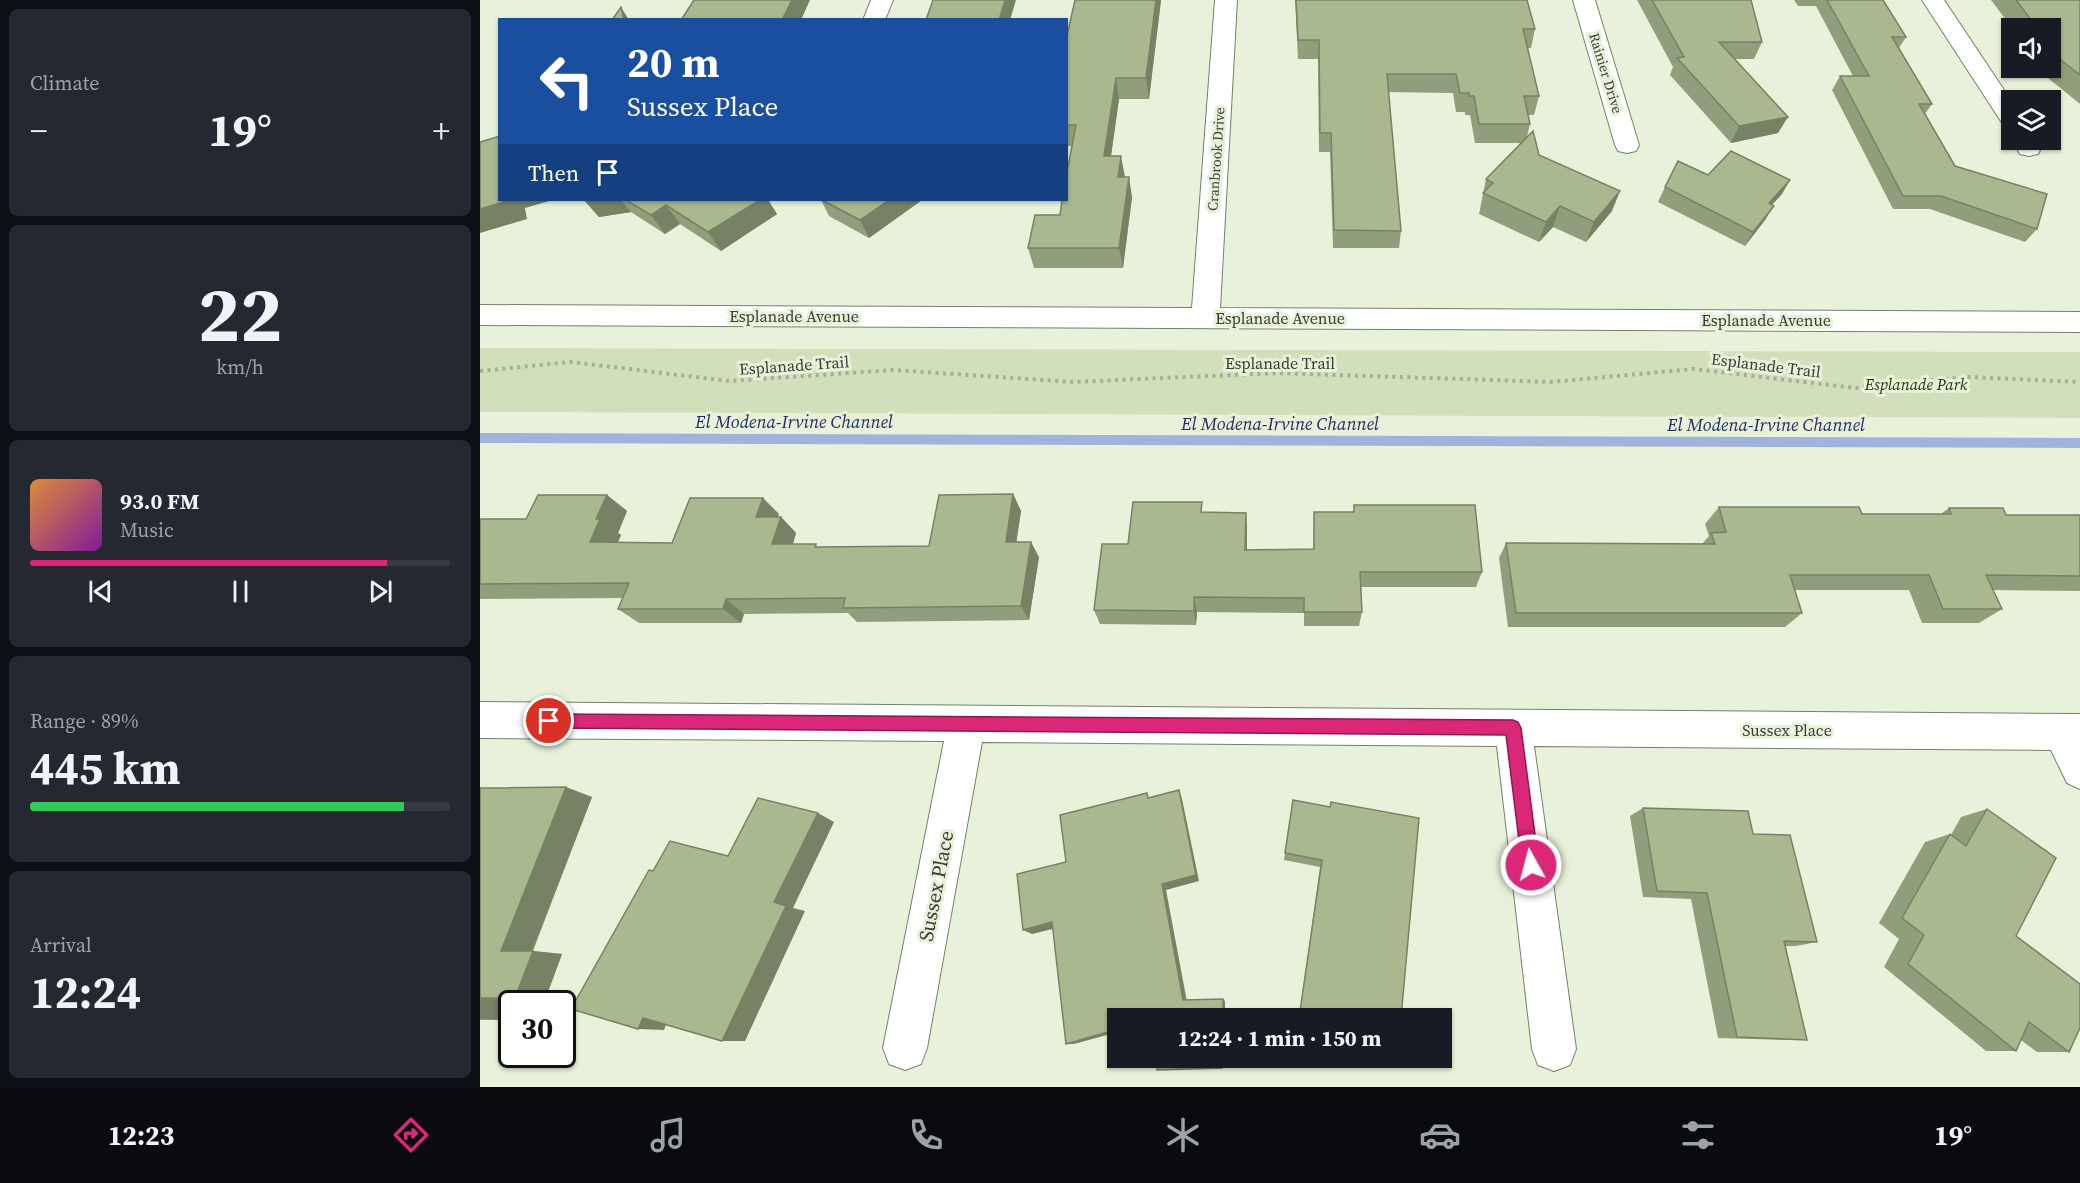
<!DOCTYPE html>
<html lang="en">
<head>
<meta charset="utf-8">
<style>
	:root { --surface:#171b24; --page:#242831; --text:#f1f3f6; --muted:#9ea1a6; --line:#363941; --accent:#db2777 }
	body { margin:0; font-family:"Source Serif 4",serif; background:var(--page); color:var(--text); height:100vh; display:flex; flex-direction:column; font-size:22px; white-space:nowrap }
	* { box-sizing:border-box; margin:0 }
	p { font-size:20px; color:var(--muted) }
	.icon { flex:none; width:33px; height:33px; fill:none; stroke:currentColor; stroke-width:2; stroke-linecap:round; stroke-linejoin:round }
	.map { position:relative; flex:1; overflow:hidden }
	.drawer { display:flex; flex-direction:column; gap:9px; padding:9px; background:#0d0f14; width:480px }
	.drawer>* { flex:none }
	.hud { position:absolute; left:18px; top:18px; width:570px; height:183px; border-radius:0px; box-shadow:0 2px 4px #0004; background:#1a4fa0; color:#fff; overflow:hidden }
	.tools { position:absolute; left:1521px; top:18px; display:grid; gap:12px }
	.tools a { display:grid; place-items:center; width:60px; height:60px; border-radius:0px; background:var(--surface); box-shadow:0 2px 4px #0004; font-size:30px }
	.speed { position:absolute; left:18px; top:990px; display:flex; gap:12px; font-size:30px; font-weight:700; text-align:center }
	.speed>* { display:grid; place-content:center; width:78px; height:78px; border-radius:50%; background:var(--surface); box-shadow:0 2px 4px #0004; line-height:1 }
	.speed .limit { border:3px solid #111; border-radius:9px; background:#fff; color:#111 }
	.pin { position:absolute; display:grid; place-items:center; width:51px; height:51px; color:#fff; margin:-26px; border:3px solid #fff; border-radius:50%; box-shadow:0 2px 6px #0007 }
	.me { position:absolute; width:66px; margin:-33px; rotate:353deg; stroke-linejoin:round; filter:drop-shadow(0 0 4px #0008) }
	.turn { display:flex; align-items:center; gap:21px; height:126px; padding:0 30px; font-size:27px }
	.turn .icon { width:78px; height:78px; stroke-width:2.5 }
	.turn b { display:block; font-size:42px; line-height:51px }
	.then { display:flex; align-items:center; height:57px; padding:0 30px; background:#0003; gap:12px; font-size:22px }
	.big { font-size:45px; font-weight:700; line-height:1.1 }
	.drawer .card { flex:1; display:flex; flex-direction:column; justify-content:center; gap:9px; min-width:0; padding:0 21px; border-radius:9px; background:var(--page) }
	.drawer .dial { align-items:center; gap:0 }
	.dial b { font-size:78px; line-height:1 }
	.song { display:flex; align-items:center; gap:18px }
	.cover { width:72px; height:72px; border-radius:9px; background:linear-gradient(135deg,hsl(30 70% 55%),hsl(290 70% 35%)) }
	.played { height:6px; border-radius:3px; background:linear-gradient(90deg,var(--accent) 85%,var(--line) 85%) }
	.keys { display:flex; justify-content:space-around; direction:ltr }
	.heat { display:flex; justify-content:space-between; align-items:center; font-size:33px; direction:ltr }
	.charge { height:9px; border-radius:4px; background:linear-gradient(90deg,#34c759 89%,var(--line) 0) }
	.trip { position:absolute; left:627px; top:1008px; width:345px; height:60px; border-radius:0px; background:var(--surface); box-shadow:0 2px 4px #0004; font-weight:700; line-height:60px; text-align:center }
	.menu { display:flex; height:96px; justify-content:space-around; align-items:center; background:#090b0e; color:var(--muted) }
	.menu .icon { width:42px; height:42px }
	.menu .selected { color:var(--accent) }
	.menu b { font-size:27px; color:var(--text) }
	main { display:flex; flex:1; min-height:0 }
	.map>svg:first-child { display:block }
	.green { fill:#d1e0bb }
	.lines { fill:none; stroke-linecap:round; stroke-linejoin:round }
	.stream { fill:#a1b3db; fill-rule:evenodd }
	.minor-casing { stroke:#777f6b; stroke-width:2 }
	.path { stroke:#a5ad9b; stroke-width:4; stroke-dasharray:3 4.5; stroke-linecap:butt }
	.minor { fill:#fff; fill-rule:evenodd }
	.wall { fill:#909f7b }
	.shaded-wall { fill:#768264 }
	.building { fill:#a8b98f; stroke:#768264; stroke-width:1.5 }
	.route { fill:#db2777; stroke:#8e194d; stroke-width:1.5 }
	.labels { text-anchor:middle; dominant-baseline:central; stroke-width:6; stroke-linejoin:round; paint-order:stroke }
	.far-street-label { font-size:14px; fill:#393d34; stroke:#e8f2da }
	.street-label { font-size:16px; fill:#393d34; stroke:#e8f2da }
	.park-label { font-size:16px; font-style:italic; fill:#253403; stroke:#e8f2da }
	.water-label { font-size:18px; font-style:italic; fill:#1f3263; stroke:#e8f2da }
	.near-street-label { font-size:20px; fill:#393d34; stroke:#e8f2da }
</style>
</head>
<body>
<main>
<section class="drawer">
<div class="card"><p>Climate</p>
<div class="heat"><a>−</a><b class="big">19°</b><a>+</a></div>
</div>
<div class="card dial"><b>22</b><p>km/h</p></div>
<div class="card">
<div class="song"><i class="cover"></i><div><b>93.0 FM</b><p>Music</p></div></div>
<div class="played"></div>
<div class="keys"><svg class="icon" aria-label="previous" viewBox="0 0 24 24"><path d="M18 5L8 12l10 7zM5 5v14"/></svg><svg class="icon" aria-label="pause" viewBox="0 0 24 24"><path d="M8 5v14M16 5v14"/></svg><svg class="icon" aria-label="next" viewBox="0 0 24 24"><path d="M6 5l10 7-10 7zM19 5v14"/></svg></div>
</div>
<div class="card"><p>Range · 89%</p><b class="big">445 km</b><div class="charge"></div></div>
<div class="card"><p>Arrival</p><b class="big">12:24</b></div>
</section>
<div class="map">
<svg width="1600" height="1087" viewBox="0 0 1600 1087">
	<rect width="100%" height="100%" fill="#e8f2da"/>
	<!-- green -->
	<polygon class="green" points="0,348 1600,352 1600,418 0,412"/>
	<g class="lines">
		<!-- stream -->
		<polygon class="stream" points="0,433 1600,438 1600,448 0,443"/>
		<!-- minor casing -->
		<g class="minor-casing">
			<g id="minor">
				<polygon points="391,0 413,0 405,20 383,20"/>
				<polygon points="735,0 757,0 740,308 1600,312 1600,332 0,325 0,305 712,308"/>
				<polygon points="1093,0 1115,0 1159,145 1156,151 1147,153 1138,151 1135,145"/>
				<polygon points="1442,0 1464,0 1532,102 1532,128 1524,126"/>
				<polygon points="1532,140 1556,140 1561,148 1558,154 1549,156 1540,154"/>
				<polygon points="0,702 1600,714 1600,789 1587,783 1571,750 1054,746 1096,1049 1090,1065 1074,1071 1058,1065 1052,1049 1017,746 502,742 447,1048 441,1064 425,1070 409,1064 403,1048 464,741 0,738"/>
			</g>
		</g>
		<!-- path -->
		<polyline class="path" points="0,371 91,362 249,381 413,370 593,382 798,373 1070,382 1214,369 1375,388 1487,377 1600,382"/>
		<!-- minor -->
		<use href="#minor" class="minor"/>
	</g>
	<!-- wall -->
	<g class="wall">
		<polygon points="595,0 681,0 669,99 639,99 631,156 645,177 652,197 643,268 554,268 548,248 580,215 592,146 586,146 586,40"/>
		<polygon points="815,0 1047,0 1055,29 1051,48 1047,48 1059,96 1054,115 1048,115 1050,124 1047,137 1059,155 1132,211 1106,242 1073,227 1059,242 999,214 1006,179 1041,143 995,143 990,115 985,115 985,112 976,112 973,93 908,92 921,231 919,248 853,248 850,152 839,152 838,59 818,59"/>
		<polygon points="1157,0 1271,0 1282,42 1274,59 1255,59 1298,133 1251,143 1190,75 1193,67"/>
		<polygon points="1314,0 1403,0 1426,37 1419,48 1452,104 1445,114 1475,166 1557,229 1545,242 1450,209 1413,209 1352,90 1360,76 1373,76 1336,6 1318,6"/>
		<polygon points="1511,0 1600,0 1600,104 1568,78 1560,68 1570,68 1570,28 1532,28"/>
		<polygon points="1228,175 1302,194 1292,205 1285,220 1265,246 1178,202 1185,187"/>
		<polygon points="104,200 288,200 297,214 241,251 200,224 185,234 151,212 119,217"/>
		<polygon points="341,200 442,200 389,238 349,216"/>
		<polygon points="533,494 541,511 536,542 559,557 549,620 377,622 368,613 264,614 261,623 159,623 138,609 143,598 0,599 0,519 46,519 127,495 147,511 138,533 141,535 138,542 192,543 299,514 298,517 301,517 316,533 313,544 339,547 449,546"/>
		<polygon points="874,505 1002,572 996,587 881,587 882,612 879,626 824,626 824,613 717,612 716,625 620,624 614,610 648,544 723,512 766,513 767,529 767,550 833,549 834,512 873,512"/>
		<polygon points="1239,507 1382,514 1461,514 1469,508 1526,515 1600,515 1600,591 1513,590 1522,609 1499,623 1442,623 1429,590 1314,590 1322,613 1305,627 1028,627 1019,558 1026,543 1222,544 1229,536 1225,524"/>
		<polygon points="0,788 112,797 53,951 82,954 65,1000 33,1000 25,1020 0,1020"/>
		<polygon points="851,802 921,1018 819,1018 840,867 804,860 805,853 850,807"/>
		<polygon points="1163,808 1273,834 1337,942 1316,946 1305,946 1327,1040 1306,1040 1238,1038 1211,899 1163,897 1150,816"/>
		<polygon points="1507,809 1536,936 1589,1052 1557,1052 1541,1040 1536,1051 1506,1051 1404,967 1419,939 1399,923 1445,842 1470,834 1471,835 1481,817"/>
	</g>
	<!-- shaded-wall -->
	<g class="shaded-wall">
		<polygon points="312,0 330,0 321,20 302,20"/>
		<polygon points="525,0 536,0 530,20 519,20"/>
		<polygon points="676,0 681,0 669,99 666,78"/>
		<polygon points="141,7 149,20 144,20"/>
		<polygon points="636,78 639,99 628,177 624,156"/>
		<polygon points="1308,117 1298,133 1251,143 1259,126"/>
		<polygon points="641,156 645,177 638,177"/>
		<polygon points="649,177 652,197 643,268 639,248"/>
		<polygon points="1310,180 1302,194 1280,217 1289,203"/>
		<polygon points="1140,191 1132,211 1106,242 1114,222"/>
		<polygon points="30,200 73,200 45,208 47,219 0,233 0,209"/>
		<polygon points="104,200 141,200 151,212 119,217"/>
		<polygon points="280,200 288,200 297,214 241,251 228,232"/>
		<polygon points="409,200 442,200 389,238 380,220"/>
		<polygon points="186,205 200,224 185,234 171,215"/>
		<polygon points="1080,206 1073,227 1059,242 1066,222"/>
		<polygon points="1294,206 1285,220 1265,246 1273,232"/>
		<polygon points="533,494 541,511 534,558 526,542"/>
		<polygon points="127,495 147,511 138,533 141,535 131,558 110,542 116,519"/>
		<polygon points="283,498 299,514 292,533 276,517"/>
		<polygon points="766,513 767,529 767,565 765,550"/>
		<polygon points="301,517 316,533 308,559 292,544"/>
		<polygon points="551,542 559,557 549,620 541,606"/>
		<polygon points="714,597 717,612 716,625 714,611"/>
		<polygon points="246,599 264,614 261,623 243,609"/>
		<polygon points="86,787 112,797 51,954 21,951"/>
		<polygon points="699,790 702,799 719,881 686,890 707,1002 703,1000 682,884"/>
		<polygon points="338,813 354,822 313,908 325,911 265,1041 242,1041 294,902"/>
		<polygon points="572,922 581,927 552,934 543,930"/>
		<polygon points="53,951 82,954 65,1000 35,998"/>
		<polygon points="1,998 33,1000 25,1020 0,1019 0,1002"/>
		<polygon points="743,999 745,1001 745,1018 743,1018"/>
		<polygon points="163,1018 188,1019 184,1030 158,1029"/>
		<polygon points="638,1029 638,1032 594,1044 586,1044"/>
		<polygon points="742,1058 745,1058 744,1068 742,1068"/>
	</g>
	<!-- building -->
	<g class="building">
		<polygon points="214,0 312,0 302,20 201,20"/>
		<polygon points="453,0 525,0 519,20 446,20"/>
		<polygon points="595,0 676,0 666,78 636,78 624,156 641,156 638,177 649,177 639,248 548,248 555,215 580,215 582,200 586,200 586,177 596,125 586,125 586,40"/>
		<polygon points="816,0 1047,0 1055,29 1043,29 1059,96 1044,96 1050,124 999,124 994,96 989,96 989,93 980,93 976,74 907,74 921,231 854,230 851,133 840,133 839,40 818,40"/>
		<polygon points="1172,0 1271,0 1282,42 1239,42 1308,117 1259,126 1197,58 1204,57"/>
		<polygon points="1347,0 1403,0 1426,37 1412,37 1452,104 1439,104 1475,166 1567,194 1557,229 1461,196 1423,196 1360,76 1389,76"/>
		<polygon points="1536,0 1600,0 1600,75 1582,61 1570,46 1570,28 1557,28"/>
		<polygon points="141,7 144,20 132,20"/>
		<polygon points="1053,131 1059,155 1140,191 1114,222 1080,206 1066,222 1003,193 1013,183 1006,179"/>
		<polygon points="20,136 20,200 30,200 0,209 0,142"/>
		<polygon points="1251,151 1310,180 1289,203 1294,206 1273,232 1185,187 1198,161 1228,175"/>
		<polygon points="146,200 280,200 228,232 186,205 171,215"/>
		<polygon points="342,200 409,200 380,220"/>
		<polygon points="533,494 526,542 551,542 541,606 363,608 365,598 246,599 243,609 138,609 149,583 0,584 0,519 46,519 58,495 127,495 116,519 120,519 110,542 192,543 210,498 283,498 276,517 301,517 292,544 336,544 335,547 449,546 459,495"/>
		<polygon points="653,502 722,502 721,512 766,513 765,550 834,549 834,512 874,512 874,505 995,505 1002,572 880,572 882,612 824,612 824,598 714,597 714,611 614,610 622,544 648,544"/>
		<polygon points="1239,507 1379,507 1382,514 1471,514 1469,508 1523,508 1526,515 1600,515 1600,576 1506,575 1522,609 1463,609 1449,575 1310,575 1322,613 1036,613 1026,543 1235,544 1231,533 1246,532"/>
		<polygon points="86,787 21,951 53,951 35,998 1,998 0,1002 0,788"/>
		<polygon points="699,790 716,875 682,884 703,1000 743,999 743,1018 680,1018 680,1017 675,1018 638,1018 638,1029 586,1044 572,922 543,930 537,874 586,862 580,815 667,793 668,798"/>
		<polygon points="278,798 338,813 294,902 306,906 242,1041 163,1018 158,1029 91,1009 169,870 173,871 190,841 248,856"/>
		<polygon points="813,800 850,807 851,802 939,818 921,1018 819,1018 842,860 805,853"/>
		<polygon points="1163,808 1268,811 1273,834 1310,835 1337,942 1304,941 1327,1040 1257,1037 1227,893 1177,891"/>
		<polygon points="1507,809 1576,858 1536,936 1600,984 1600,1028 1589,1052 1549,1022 1536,1051 1428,964 1444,935 1422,918 1470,834 1486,846"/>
		<polygon points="678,1058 742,1058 742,1068 677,1070"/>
	</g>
	<!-- route -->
	<polygon class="route" points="69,714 1033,720 1038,722 1041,728 1059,865 1057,871 1051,873 1045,871 1042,865 1026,735 69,728 64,726 62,721 64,716"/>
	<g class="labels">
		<!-- far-street labels -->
		<g class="far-street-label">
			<text transform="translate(1126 73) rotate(73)">Rainier Drive</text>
			<text transform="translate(736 159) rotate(-86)">Cranbrook Drive</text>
		</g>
		<!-- street labels -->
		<g class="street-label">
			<text x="314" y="316">Esplanade Avenue</text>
			<text x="800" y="318">Esplanade Avenue</text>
			<text x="1286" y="320">Esplanade Avenue</text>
			<text x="800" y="363">Esplanade Trail</text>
			<text transform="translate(314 365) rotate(-4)">Esplanade Trail</text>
			<text transform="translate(1286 365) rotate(7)">Esplanade Trail</text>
			<text x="1307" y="730">Sussex Place</text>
		</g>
		<!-- park labels -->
		<g class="park-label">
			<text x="1436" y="384">Esplanade Park</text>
		</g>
		<!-- water labels -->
		<g class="water-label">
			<text x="314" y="421">El Modena-Irvine Channel</text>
			<text x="800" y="423">El Modena-Irvine Channel</text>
			<text x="1286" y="424">El Modena-Irvine Channel</text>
		</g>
		<!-- near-street labels -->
		<g class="near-street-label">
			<text transform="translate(456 886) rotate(-79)">Sussex Place</text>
		</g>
	</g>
</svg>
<div class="tools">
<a><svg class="icon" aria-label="sound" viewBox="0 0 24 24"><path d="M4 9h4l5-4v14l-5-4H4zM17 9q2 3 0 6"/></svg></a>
<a><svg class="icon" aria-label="layers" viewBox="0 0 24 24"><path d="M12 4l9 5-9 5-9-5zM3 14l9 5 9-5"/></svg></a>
</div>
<div class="speed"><div class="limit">30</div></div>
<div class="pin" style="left:69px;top:721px;background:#d93025"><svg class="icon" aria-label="arrive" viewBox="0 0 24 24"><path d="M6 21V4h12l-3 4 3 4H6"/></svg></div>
<svg class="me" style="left:1051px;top:865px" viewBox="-20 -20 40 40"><circle r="17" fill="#db2777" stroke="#fff" stroke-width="3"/><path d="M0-11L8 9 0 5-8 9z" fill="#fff"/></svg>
<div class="trip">12:24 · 1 min · 150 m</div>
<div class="hud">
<div class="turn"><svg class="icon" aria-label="left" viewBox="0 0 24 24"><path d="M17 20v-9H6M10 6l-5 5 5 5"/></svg><div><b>20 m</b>Sussex Place</div></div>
<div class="then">Then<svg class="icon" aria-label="arrive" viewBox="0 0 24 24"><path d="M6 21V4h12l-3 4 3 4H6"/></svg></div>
</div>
</div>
</main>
<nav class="menu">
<b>12:23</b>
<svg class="icon selected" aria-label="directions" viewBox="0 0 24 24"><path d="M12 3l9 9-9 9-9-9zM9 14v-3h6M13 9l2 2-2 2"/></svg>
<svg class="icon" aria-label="music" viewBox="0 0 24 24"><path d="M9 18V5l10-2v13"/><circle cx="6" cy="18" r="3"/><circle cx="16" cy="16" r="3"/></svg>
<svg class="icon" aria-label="phone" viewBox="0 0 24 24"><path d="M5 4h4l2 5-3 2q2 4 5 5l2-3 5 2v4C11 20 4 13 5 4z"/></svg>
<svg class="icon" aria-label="climate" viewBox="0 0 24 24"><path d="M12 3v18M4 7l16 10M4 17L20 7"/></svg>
<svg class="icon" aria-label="car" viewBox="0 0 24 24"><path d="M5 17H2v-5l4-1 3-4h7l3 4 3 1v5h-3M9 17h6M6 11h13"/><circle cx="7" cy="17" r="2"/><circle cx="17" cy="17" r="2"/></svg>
<svg class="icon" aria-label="filters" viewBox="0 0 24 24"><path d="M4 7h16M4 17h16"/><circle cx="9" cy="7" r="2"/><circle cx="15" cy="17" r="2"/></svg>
<b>19°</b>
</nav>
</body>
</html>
